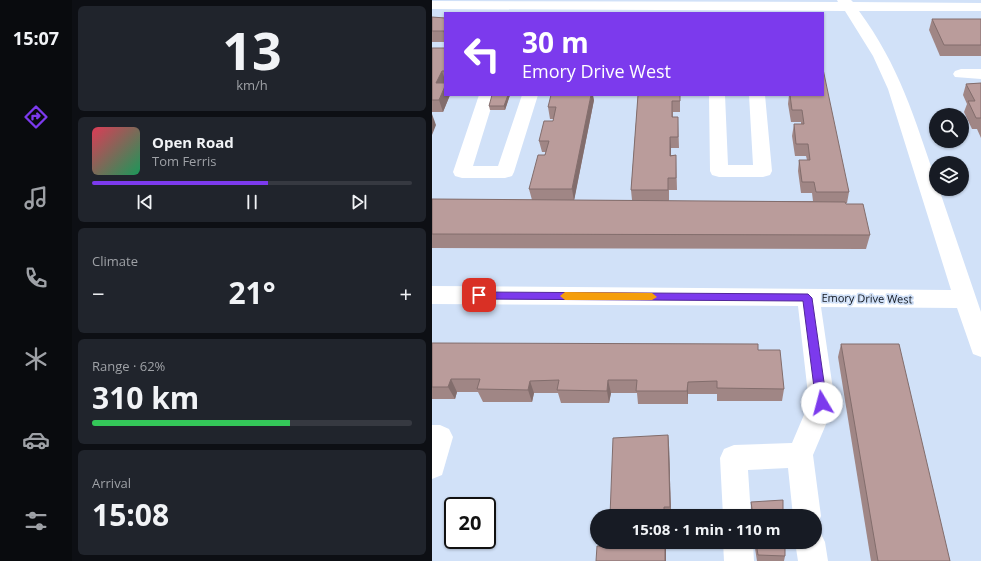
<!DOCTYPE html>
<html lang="en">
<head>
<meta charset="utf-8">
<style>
	:root { --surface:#171b24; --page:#20242c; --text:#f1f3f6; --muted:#9ea1a6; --line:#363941; --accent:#7c3aed }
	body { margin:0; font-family:"Open Sans",sans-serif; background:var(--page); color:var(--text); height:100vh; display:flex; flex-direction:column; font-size:15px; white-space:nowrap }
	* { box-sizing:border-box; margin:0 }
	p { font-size:13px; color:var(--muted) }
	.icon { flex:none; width:22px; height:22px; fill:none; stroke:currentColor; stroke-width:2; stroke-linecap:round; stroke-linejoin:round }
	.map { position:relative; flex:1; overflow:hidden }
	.sheet { display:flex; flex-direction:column; gap:6px; padding:6px; background:#0d0f14; width:360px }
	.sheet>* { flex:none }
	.hud { position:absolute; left:12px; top:12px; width:380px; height:84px; border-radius:0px; box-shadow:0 1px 3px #0004; background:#7c3aed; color:#fff; overflow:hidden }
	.fabs { position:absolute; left:497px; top:108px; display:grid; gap:8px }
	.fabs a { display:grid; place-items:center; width:40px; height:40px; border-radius:50%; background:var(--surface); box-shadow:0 1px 3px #0004; font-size:20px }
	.speed { position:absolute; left:12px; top:497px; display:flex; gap:8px; font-size:20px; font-weight:700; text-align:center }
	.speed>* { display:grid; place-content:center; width:52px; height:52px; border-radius:50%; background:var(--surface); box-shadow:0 1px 3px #0004; line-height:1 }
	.speed .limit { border:2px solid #111; border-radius:6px; background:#fff; color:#111 }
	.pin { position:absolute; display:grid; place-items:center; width:34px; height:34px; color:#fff; margin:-17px; border-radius:8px; box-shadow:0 2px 6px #0006 }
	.me { position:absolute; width:44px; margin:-22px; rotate:352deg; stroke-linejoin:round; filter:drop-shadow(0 0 3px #0008) }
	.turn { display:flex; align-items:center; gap:14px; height:84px; padding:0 12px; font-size:18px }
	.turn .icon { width:52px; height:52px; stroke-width:2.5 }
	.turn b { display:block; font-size:28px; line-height:34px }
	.big { font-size:30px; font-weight:700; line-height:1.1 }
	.sheet .tile { flex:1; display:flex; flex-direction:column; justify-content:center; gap:6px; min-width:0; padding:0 14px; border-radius:6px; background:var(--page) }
	.sheet .dial { align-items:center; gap:0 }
	.dial b { font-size:52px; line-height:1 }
	.song { display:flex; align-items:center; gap:12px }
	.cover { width:48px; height:48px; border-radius:6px; background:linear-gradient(135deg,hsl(350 70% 55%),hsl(150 70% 35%)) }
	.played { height:4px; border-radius:2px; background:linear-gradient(90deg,var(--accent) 55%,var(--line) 55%) }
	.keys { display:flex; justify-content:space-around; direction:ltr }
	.heat { display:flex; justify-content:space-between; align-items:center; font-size:22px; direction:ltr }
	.charge { height:6px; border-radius:3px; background:linear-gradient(90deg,#34c759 62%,var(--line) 0) }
	.trip { position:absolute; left:158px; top:509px; width:232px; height:40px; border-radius:20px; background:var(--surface); box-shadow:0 1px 3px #0004; font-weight:700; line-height:40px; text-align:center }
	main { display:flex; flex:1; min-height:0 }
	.menu { display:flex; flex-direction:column; width:72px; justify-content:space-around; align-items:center; background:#090b0e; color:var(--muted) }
	.menu .icon { width:28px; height:28px }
	.menu .selected { color:var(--accent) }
	.menu b { font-size:18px; color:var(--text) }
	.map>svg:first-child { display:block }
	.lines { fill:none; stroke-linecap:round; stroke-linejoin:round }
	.minor { fill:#fff; fill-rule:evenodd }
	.wall { fill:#a08685 }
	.shaded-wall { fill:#826d6c }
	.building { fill:#ba9c9b; stroke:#826d6c }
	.route { fill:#7c3aed; stroke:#51269a }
	.slow { fill:#f59e0b }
	.labels { text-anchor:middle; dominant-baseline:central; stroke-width:3.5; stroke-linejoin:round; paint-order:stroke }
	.street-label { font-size:11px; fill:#0f141c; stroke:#d1e1f8 }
</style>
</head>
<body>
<main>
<nav class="menu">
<b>15:07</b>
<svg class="icon selected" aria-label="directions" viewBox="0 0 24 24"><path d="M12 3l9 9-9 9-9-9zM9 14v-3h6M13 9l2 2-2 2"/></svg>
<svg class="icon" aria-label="music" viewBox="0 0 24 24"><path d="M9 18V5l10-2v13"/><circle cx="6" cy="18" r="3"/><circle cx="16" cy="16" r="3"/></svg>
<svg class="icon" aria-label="phone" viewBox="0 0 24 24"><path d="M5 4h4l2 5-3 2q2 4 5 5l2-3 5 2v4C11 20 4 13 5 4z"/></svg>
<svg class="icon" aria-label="climate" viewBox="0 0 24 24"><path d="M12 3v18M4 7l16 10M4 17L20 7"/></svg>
<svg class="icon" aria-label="car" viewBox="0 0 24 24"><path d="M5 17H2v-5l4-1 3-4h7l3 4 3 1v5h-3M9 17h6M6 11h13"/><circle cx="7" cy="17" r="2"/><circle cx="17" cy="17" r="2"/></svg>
<svg class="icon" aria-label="filters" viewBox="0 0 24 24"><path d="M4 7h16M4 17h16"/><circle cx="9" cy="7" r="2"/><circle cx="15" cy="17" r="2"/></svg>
</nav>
<section class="sheet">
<div class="tile dial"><b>13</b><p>km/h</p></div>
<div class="tile">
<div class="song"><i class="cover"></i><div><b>Open Road</b><p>Tom Ferris</p></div></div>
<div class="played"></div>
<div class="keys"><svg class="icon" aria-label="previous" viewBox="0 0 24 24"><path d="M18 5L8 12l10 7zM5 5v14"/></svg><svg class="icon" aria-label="pause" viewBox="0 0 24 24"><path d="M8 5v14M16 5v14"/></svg><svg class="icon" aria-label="next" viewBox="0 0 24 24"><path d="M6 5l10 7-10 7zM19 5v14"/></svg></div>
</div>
<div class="tile"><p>Climate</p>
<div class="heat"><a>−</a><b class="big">21°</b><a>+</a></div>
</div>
<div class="tile"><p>Range · 62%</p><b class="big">310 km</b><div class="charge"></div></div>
<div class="tile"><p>Arrival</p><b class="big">15:08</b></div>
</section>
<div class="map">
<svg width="549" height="561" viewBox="0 0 549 561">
	<rect width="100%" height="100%" fill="#d1e1f8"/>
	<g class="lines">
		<!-- minor -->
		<g class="minor">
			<path d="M405,0H419L421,2L549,3V11H427C467,65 483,119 504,181V189H507L549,312V357L541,354L525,308L389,307L403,403L381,455L389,516L385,526L383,527V516H361L356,468L316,470L319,516H291L288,458L292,449L302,445L360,443L377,403L366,306L0,304V286L519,290L456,89L441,56L413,11L0,9V1L406,2Z"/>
			<polygon points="529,69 549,69 549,79 523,77 521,74 523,71"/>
			<polygon points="47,95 63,95 41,166 66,166 90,95 106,95 82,172 80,176 73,178 30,178 23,176 21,172"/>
			<polygon points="277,95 293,95 296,165 321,165 317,95 333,95 340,171 338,175 331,177 287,177 280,175 278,171"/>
			<polygon points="0,425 8,425 17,429 21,437 10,475 0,479"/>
			<polygon points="383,529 388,532 393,542 396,561 366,561 363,542 383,542"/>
			<polygon points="291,542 321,542 322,561 292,561"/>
		</g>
	</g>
	<!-- wall -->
	<g class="wall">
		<polygon points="0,17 13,18 13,42 0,42"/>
		<polygon points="500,19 549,19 549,56 508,56 497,30"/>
		<polygon points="0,48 13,48 13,95 18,95 11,112 0,112"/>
		<polygon points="549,83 549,138 545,129 540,129 532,112 535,104 531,95 534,84"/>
		<polygon points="78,95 73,110 58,110 57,106"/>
		<polygon points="206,95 248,95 248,112 241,112 241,117 246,117 247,148 239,148 239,155 244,155 245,190 237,190 237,201 381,201 380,193 369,193 366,171 367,160 375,160 374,156 363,156 360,136 362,124 369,124 369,122 359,122 356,104 357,95 391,95 417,192 415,203 413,203 414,204 438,235 434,249 0,248 0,199 100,200 97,189 114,152 110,152 107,141 121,121 121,119 118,119 116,107 162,100 142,200 200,200 199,190"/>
		<polygon points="0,343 326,350 352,389 350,401 285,401 285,394 256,394 256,404 206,404 205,393 179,393 177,403 129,403 126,393 102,393 100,402 51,402 46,392 25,392 23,399 0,399"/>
		<polygon points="409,344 518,561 439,561 406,357"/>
		<polygon points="236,435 237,445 239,516 178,516"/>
		<polygon points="319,502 351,516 319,516"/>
		<polygon points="322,542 353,542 353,556 352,561 325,561"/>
	</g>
	<!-- shaded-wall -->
	<g class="shaded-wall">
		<polygon points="10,71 13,80 13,84 4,83"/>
		<polygon points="13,86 13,95 18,95 11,112 7,100"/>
		<polygon points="76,95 78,95 73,110 72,106"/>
		<polygon points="159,95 161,95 162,100 142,201 140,189"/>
		<polygon points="0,114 4,125 0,135"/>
		<polygon points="238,137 239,148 239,167 238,156"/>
		<polygon points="19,379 25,392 23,399 16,387"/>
		<polygon points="176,380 179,393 177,403 175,391"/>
		<polygon points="98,381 102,393 100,402 96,390"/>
		<polygon points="256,382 256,404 255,391"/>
		<polygon points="236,435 237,445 239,516 238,507"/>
		<rect x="233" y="542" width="1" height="19"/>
	</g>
	<!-- building -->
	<g class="building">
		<polygon points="0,17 13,18 13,35 12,31 0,31"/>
		<polygon points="500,19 549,19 549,45 512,45"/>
		<polygon points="0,48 13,48 13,71 10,71 4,83 13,83 13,86 7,100 0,100"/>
		<polygon points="391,69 417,192 384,192 382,182 370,182 367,160 378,160 376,144 364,144 362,124 372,124 370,110 360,110 358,95 391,95"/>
		<polygon points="549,83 549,118 544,118 536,101 543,101 534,84"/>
		<polygon points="60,95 76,95 72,106 57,106"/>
		<polygon points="119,95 159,95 140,189 97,189 106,155 113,155 117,141 107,141 112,121 121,121 124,107 116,107"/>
		<polygon points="206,95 248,95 248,101 240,101 240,117 246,117 246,137 238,137 238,156 244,155 244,178 236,178 236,190 199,190"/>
		<polygon points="0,199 413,202 414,204 431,204 438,235 0,234"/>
		<polygon points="0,343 326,344 326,350 348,350 352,389 285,388 285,381 256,382 255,391 204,391 205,380 176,380 175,391 125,390 127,380 98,381 96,390 45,389 48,379 19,379 16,387 0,387"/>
		<polygon points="409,344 467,344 518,561 446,561"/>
		<polygon points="236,435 238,507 232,507 232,516 178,516 181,438"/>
		<polygon points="351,500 351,516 321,516 319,502"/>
		<polygon points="177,542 233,542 233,561 164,561 165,546 177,546"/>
		<polygon points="324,542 353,542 353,556 326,555"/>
	</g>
	<!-- route -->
	<polygon class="route" points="47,292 376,294 380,298 395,403 393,406 390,407 386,406 384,403 371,301 47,299 42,295"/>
	<!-- slow -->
	<polygon class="slow" points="133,292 220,293 225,297 220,300 133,300 128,296"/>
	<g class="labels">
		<!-- street labels -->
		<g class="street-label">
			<text transform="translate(435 298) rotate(1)">Emory Drive West</text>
		</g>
	</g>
</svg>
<div class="fabs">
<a><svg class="icon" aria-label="search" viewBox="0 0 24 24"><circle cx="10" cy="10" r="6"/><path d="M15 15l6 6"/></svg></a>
<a><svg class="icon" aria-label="layers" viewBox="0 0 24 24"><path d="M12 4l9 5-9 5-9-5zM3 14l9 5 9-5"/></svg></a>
</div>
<div class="speed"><div class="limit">20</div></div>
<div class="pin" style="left:47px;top:295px;background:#d93025"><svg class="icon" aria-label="arrive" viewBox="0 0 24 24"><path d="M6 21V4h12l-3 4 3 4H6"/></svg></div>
<svg class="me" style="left:390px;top:403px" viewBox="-20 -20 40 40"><circle r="19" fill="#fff"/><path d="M0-13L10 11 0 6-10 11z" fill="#7c3aed"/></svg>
<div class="trip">15:08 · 1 min · 110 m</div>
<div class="hud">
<div class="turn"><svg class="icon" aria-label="left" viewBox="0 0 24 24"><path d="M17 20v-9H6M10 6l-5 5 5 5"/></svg><div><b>30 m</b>Emory Drive West</div></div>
</div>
</div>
</main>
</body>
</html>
